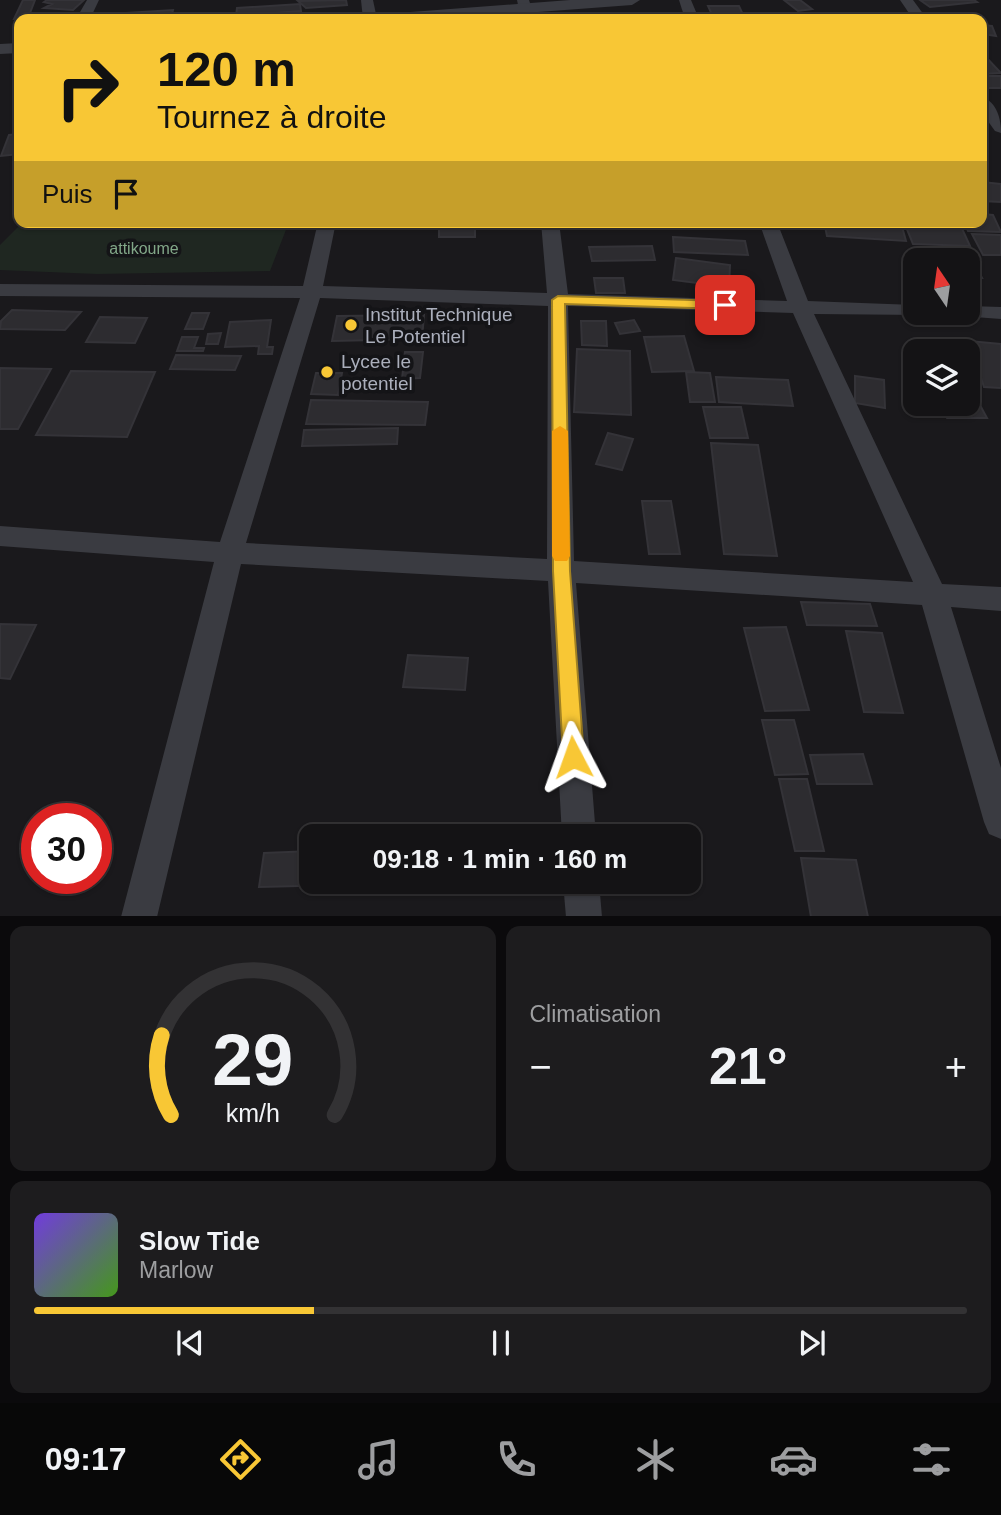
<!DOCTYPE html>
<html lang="fr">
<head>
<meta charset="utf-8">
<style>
	:root { --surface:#141315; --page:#1d1c1e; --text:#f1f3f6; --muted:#9d9ea0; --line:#333234; --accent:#f8c735 }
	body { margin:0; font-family:Helvetica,sans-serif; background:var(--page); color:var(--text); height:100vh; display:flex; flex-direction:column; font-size:26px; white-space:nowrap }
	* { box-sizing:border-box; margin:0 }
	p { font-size:23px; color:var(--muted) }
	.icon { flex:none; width:38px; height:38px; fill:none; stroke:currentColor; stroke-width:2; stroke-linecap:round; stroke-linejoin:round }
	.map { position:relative; height:916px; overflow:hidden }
	.drawer { display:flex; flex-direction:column; gap:10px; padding:10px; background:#0b0a0c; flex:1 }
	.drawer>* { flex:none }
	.guide { position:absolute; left:14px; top:14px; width:973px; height:214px; border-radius:14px; box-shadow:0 2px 5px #0004,0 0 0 2px var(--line); background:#f8c735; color:#111; overflow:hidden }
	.needle { width:46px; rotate:347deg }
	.tools { position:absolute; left:903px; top:248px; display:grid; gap:14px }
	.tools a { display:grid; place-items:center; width:77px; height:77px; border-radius:14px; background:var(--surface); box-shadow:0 2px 5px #0004,0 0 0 2px var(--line); font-size:35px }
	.speed { position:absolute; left:21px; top:803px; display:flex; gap:14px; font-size:35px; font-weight:700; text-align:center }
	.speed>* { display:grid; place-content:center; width:91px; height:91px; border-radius:50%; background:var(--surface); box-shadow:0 2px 5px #0004,0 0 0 2px var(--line); line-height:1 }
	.speed .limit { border:10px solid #d22; background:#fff; color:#111 }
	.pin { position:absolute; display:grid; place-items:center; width:60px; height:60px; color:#fff; margin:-30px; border-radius:14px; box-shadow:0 4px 10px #0006 }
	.me { position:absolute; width:77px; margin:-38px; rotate:356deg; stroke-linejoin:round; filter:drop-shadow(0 0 5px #0008) }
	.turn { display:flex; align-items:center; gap:24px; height:147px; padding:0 28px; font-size:32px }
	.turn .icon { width:91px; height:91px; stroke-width:2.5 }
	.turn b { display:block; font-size:49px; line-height:60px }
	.then { display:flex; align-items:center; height:66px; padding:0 28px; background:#0003; gap:14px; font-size:26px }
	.big { font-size:52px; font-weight:800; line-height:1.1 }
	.drawer .card { flex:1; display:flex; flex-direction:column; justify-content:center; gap:10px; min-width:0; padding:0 24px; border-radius:14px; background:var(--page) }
	.drawer .dial { align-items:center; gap:0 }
	.dial svg { height:182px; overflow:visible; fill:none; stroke:var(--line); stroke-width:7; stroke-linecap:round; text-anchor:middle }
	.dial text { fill:var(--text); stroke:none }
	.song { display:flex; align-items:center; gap:21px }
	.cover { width:84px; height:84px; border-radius:10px; background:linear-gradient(135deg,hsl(260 70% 55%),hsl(100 70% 35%)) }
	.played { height:7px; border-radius:4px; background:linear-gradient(90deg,var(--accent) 30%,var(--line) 30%) }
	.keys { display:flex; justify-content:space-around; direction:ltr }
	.heat { display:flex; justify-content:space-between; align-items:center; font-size:38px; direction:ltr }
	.drawer .tiles { flex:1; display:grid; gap:10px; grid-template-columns:1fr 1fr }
	.card:last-child { grid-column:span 2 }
	.trip { position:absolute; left:299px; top:824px; width:402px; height:70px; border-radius:14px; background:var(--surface); box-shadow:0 2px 5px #0004,0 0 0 2px var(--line); font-weight:800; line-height:70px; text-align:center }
	.menu { display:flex; height:112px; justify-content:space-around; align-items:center; background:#080808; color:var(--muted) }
	.menu .icon { width:49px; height:49px }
	.menu .selected { color:var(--accent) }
	.menu b { font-size:32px; color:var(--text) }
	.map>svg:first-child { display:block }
	.green { fill:#1f2721 }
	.building { fill:#2d2c30; stroke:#343338; stroke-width:2 }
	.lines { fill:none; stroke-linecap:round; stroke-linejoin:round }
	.minor { fill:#3a3b41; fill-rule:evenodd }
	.tertiary { fill:#3a3b41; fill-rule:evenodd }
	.route { fill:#f8c735; stroke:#a18122; stroke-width:2 }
	.slow { fill:#f59e0b }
	.poi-dot { fill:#f8c735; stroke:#141417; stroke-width:2.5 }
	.labels { text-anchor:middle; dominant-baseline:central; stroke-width:7; stroke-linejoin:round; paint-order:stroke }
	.far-park-label { font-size:16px; fill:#82a788; stroke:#141417 }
	.poi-label { font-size:19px; fill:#abafbc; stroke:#141417; text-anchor:start }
</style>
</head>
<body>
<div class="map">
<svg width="1001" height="917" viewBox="0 0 1001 917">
	<rect width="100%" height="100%" fill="#1a191c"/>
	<!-- green -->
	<polygon class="green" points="23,222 289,222 270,271 97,274 0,270 0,245"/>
	<!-- building -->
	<g class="building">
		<polygon points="23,0 35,0 28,18 14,19"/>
		<polygon points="47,0 84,0 73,10 44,8 52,4 44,2"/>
		<polygon points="346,0 347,5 306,8 298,1"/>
		<polygon points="784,0 800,0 812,9 798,11"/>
		<polygon points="920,0 974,0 977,2 930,7"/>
		<polygon points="300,4 301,11 236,16 237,8"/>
		<polygon points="708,6 739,6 745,19 714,19"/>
		<polygon points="173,10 171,19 109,19 110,14"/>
		<polygon points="982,25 992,26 996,36 982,34"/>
		<polygon points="982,53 1001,73 982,74"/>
		<polygon points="982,76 1001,76 1001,88 986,88 982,84"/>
		<polygon points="19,134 19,154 1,156 9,135"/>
		<polygon points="982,182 1001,184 1001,202 982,201"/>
		<polygon points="982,214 993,215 1001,232 968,231 964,222 982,222"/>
		<rect x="439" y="222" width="36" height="15"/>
		<polygon points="824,222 901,223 906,241 827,236"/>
		<polygon points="904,222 959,222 970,246 913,244"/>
		<polygon points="972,234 1001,235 1001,255 983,255"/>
		<polygon points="673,237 745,241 748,255 674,252"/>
		<polygon points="652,246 655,260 592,261 589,247"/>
		<polygon points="924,249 968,251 982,278 968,277 968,261 929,261"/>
		<polygon points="676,258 730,265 729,287 673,280"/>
		<polygon points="594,278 623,278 625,293 596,293"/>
		<polygon points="12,310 81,312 65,330 0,329 1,321"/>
		<polygon points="192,313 209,313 203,329 185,329"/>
		<polygon points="424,315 422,339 332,341 337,316"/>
		<polygon points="100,317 147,318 135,343 86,342"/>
		<polygon points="271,320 267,347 273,347 272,354 258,354 259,346 225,347 230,322"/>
		<polygon points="634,320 640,331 620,334 615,323"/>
		<polygon points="581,321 606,321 607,346 582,345"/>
		<polygon points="221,333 218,344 206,344 208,334"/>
		<polygon points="684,336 694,371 652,372 644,337"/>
		<polygon points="182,337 198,337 194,348 204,348 203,351 177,351"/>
		<polygon points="969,341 1001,344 1001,388 984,387"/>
		<polygon points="577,349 630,351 631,415 574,412"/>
		<polygon points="405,352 423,352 420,378 402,379"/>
		<polygon points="176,355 241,356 235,370 170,369"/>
		<polygon points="0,368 51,369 18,429 0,429"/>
		<polygon points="71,371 155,372 127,437 36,435"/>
		<polygon points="686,372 710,373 715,402 690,402"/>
		<polygon points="316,373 342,373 338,395 311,394"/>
		<polygon points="855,376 884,380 885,408 855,403"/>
		<polygon points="716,377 788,380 793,406 719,402"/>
		<polygon points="968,383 987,418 947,418 940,404 968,404"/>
		<polygon points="311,400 428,402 425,425 306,424"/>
		<polygon points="703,407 741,407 748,438 710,438"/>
		<polygon points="398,428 397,444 302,446 304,430"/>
		<polygon points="608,433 633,439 622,470 596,464"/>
		<polygon points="711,443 758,445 777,556 724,554"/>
		<polygon points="642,501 671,501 680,554 649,554"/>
		<polygon points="801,602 870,604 877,626 807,625"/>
		<polygon points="0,624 36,625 10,679 0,678"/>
		<polygon points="786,627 809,710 765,711 744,628"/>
		<polygon points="846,631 882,633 903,713 864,712"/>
		<polygon points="408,655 468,658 465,690 403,687"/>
		<polygon points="762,720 794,720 808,774 775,775"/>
		<polygon points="863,754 872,784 817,784 810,755"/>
		<polygon points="779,779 807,779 824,851 795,851"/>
		<polygon points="312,851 312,882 384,884 259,887 264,853"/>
		<polygon points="801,858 856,860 868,917 811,917"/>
	</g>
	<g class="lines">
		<!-- minor -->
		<g class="minor">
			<polygon points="87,0 99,0 90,19 76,19"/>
			<polygon points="361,0 373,0 377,19 363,19"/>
			<polygon points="517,0 529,0 535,19 521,19"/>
			<polygon points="679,0 691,0 699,19 685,19"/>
			<polygon points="900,0 913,0 927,19 913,19"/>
			<path d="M982,97C997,102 1001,119 1001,133L995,131L982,113Z"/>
			<path d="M318,222H336L323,286L547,293L541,222H559L568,294L787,301L759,222H777L808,301L915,305V313H924L922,315L814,314L942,584L1001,587V611L951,607L1001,768V839L989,834L984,822L922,605L576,583L596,836H562L548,581L241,564L157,917H121L214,562L0,546V526L220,542L300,298L0,296V284L303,286ZM320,298L548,306L547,559L246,543ZM568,306L793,313L913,582L574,561Z"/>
			<polygon points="968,306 1001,307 1001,319 961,316 958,313 968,313"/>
			<polygon points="563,882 599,882 602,917 566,917"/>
		</g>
		<!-- tertiary -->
		<g class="tertiary">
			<polygon points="570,0 640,0 632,5 444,19 376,19 384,14"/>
			<polygon points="19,43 19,53 0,54 0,44"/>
		</g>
	</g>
	<!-- route -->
	<polygon class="route" points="558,296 725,301 731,305 725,309 565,304 570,571 584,757 581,764 573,766 566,764 563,757 553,571 552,300"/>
	<!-- slow -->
	<polygon class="slow" points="560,426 568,431 570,556 567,561 555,561 552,556 552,431"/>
	<!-- markers -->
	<g class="poi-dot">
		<circle cx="351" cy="325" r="7"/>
		<circle cx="327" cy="372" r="7"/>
	</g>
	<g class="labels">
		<!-- far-park labels -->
		<g class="far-park-label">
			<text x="144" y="248">attikoume</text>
		</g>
		<!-- poi labels -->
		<g class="poi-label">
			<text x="365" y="314">Institut Technique<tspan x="365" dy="22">Le Potentiel</tspan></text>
			<text x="341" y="361">Lycee le<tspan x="341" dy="22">potentiel</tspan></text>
		</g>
	</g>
</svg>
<div class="tools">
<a><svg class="needle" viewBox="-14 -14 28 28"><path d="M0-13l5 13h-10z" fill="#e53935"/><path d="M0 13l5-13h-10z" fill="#9d9ea0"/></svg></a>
<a><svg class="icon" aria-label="layers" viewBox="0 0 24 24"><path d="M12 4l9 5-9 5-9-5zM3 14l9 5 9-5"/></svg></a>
</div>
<div class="speed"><div class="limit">30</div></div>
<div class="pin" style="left:725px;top:305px;background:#d93025"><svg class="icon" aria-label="arrive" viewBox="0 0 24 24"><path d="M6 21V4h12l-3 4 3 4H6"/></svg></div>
<svg class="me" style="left:573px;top:757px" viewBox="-20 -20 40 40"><path d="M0-17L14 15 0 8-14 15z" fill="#f8c735" stroke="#fff" stroke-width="4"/></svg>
<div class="trip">09:18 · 1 min · 160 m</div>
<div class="guide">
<div class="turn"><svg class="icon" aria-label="right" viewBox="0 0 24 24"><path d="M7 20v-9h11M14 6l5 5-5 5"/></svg><div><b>120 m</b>Tournez à droite</div></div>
<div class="then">Puis<svg class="icon" aria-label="arrive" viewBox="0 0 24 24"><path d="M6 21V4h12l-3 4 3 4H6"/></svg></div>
</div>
</div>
<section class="drawer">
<div class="tiles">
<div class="card dial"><svg viewBox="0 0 100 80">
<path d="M14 69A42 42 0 1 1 86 69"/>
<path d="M14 69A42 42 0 0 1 10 34" stroke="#f8c735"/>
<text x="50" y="56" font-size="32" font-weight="700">29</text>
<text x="50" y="72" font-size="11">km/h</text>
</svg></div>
<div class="card"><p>Climatisation</p>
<div class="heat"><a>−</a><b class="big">21°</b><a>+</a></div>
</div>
<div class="card">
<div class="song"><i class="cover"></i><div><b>Slow Tide</b><p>Marlow</p></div></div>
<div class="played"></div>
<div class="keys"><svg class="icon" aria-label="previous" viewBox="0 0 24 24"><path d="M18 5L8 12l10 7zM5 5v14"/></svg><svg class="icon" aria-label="pause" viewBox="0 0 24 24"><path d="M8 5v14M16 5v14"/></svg><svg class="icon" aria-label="next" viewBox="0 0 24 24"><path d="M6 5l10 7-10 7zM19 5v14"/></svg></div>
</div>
</div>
</section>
<nav class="menu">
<b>09:17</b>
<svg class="icon selected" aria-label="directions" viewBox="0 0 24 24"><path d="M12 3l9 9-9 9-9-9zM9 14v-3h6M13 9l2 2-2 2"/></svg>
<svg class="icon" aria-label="music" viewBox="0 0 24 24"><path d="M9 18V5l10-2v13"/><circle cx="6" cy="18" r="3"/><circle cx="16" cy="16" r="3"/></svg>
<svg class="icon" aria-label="phone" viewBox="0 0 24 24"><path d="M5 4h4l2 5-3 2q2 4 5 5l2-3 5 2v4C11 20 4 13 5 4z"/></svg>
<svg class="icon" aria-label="climate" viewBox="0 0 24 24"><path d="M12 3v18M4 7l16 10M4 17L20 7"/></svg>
<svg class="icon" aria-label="car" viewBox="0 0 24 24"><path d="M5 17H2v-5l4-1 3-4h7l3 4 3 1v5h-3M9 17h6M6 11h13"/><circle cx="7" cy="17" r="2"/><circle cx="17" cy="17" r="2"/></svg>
<svg class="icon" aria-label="filters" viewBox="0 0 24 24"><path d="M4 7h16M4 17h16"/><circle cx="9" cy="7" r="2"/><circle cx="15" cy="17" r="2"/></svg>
</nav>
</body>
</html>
